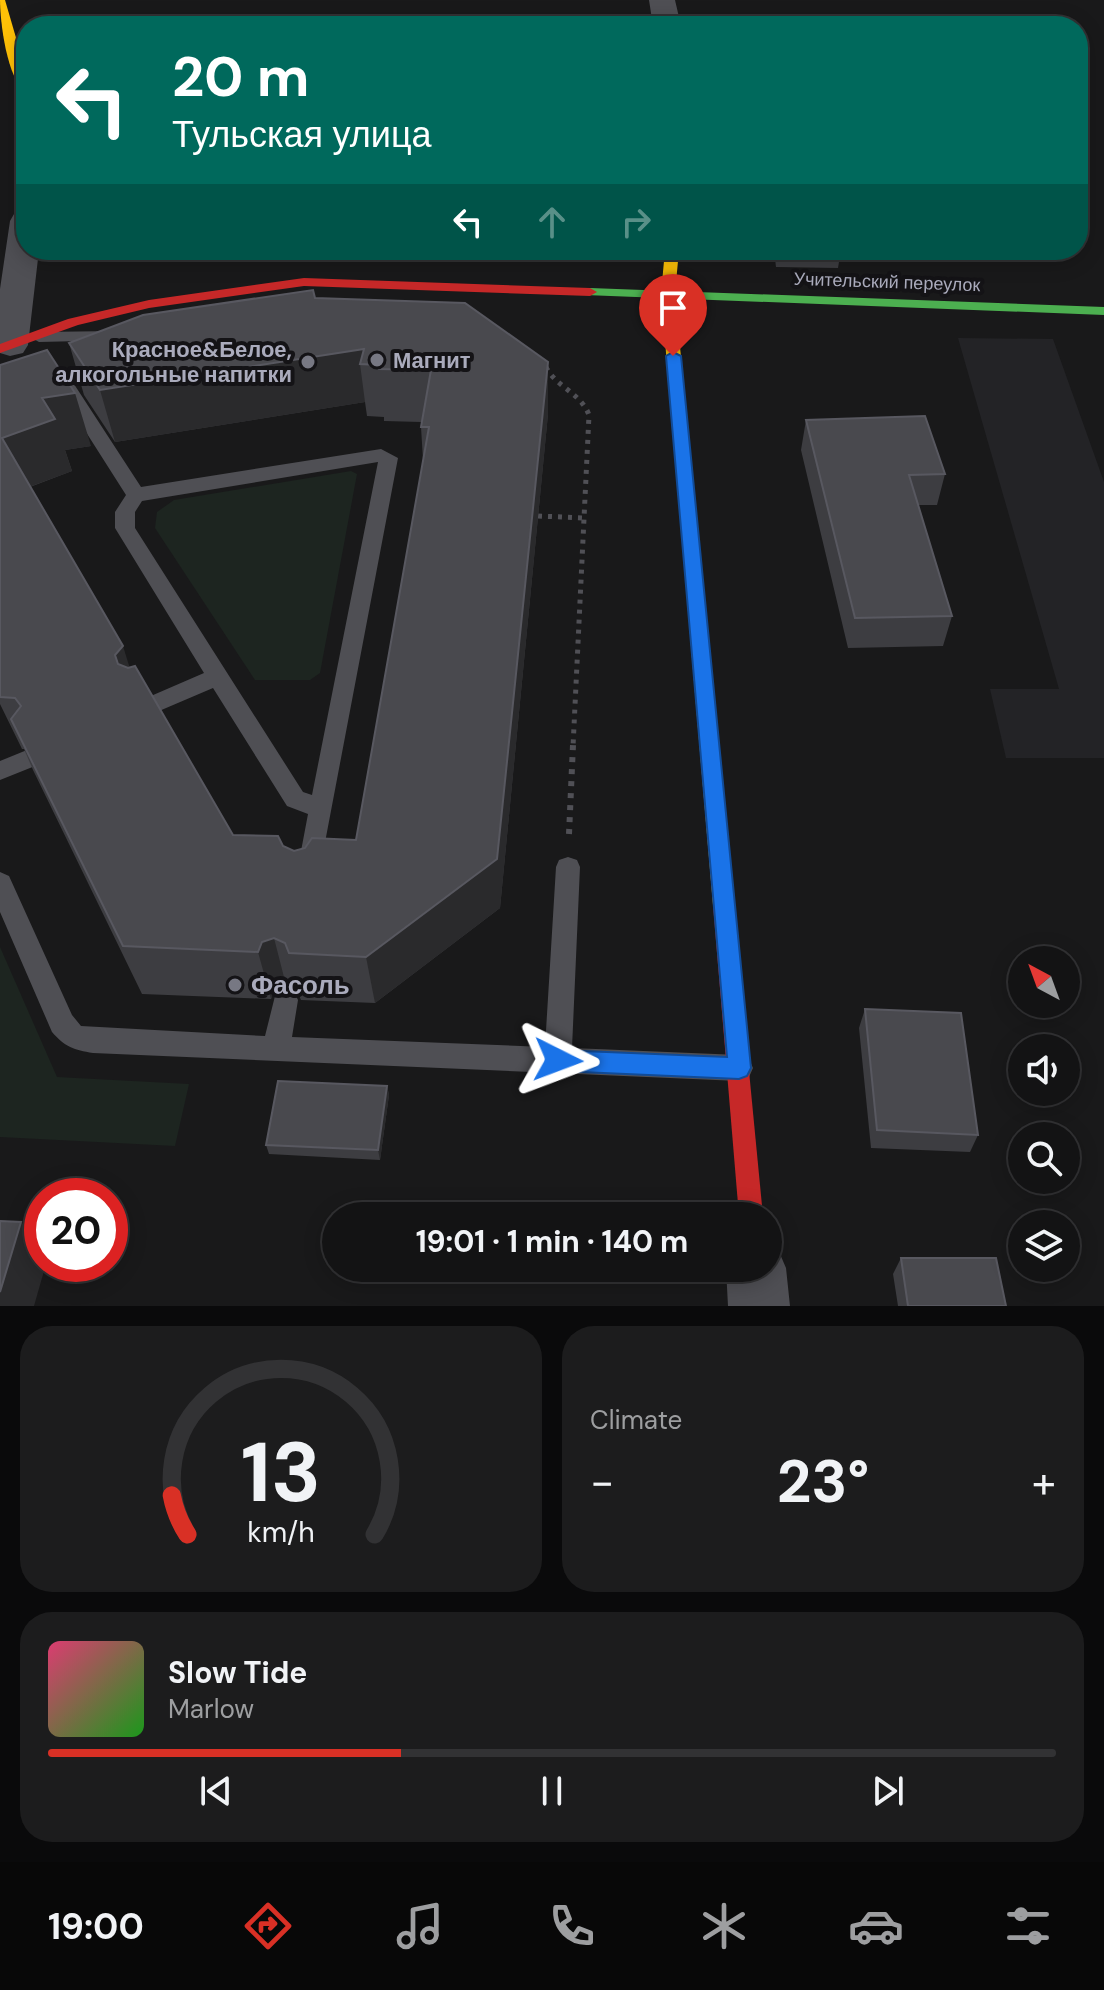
<!DOCTYPE html>
<html lang="en">
<head>
<meta charset="utf-8">
<style>
	:root { --surface:#131314; --page:#1c1c1d; --text:#f1f3f6; --muted:#9d9ea0; --line:#323234; --accent:#d93025 }
	body { margin:0; font-family:"DM Sans",sans-serif; background:var(--page); color:var(--text); height:100vh; display:flex; flex-direction:column; font-size:30px; white-space:nowrap }
	* { box-sizing:border-box; margin:0 }
	p { font-size:26px; color:var(--muted) }
	.icon { flex:none; width:44px; height:44px; fill:none; stroke:currentColor; stroke-width:2; stroke-linecap:round; stroke-linejoin:round }
	.map { position:relative; height:1306px; overflow:hidden }
	.sheet { display:flex; flex-direction:column; gap:20px; padding:20px; background:#0a0a0b; flex:1 }
	.sheet>* { flex:none }
	.banner { position:absolute; left:16px; top:16px; width:1072px; height:244px; border-radius:32px; box-shadow:0 4px 20px #0003,0 0 0 2px var(--line); background:#00695c; color:#fff; overflow:hidden }
	.needle { width:52px; rotate:319deg }
	.fabs { position:absolute; left:1008px; top:946px; display:grid; gap:16px }
	.fabs a { display:grid; place-items:center; width:72px; height:72px; border-radius:50%; background:var(--surface); box-shadow:0 4px 20px #0003,0 0 0 2px var(--line); font-size:40px }
	.speed { position:absolute; left:24px; top:1178px; display:flex; gap:16px; font-size:40px; font-weight:700; text-align:center }
	.speed>* { display:grid; place-content:center; width:104px; height:104px; border-radius:50%; background:var(--surface); box-shadow:0 4px 20px #0003,0 0 0 2px var(--line); line-height:1 }
	.speed .limit { border:12px solid #d22; background:#fff; color:#111 }
	.pin { position:absolute; display:grid; place-items:center; width:68px; height:68px; color:#fff; margin:-82px -34px; border-radius:50% 50% 50% 0; rotate:-45deg; box-shadow:0 0 8px #0007 }
	.pin .icon { rotate:45deg }
	.me { position:absolute; width:88px; margin:-44px; rotate:93deg; stroke-linejoin:round; filter:drop-shadow(0 0 6px #0008) }
	.turn { display:flex; align-items:center; gap:28px; height:168px; padding:0 24px; font-size:36px }
	.turn .icon { width:104px; height:104px; stroke-width:2.5 }
	.turn b { display:block; font-size:56px; line-height:68px }
	.lanes { display:flex; align-items:center; height:76px; padding:0 24px; background:#0003; justify-content:center; gap:40px; direction:ltr }
	.lanes .off { opacity:.35 }
	.big { font-size:60px; font-weight:700; line-height:1.1 }
	.sheet .card { flex:1; display:flex; flex-direction:column; justify-content:center; gap:12px; min-width:0; padding:0 28px; border-radius:32px; background:var(--page) }
	.sheet .dial { align-items:center; gap:0 }
	.dial svg { height:208px; overflow:visible; fill:none; stroke:var(--line); stroke-width:7; stroke-linecap:round; text-anchor:middle }
	.dial text { fill:var(--text); stroke:none }
	.song { display:flex; align-items:center; gap:24px }
	.cover { width:96px; height:96px; border-radius:12px; background:linear-gradient(135deg,hsl(340 70% 55%),hsl(120 70% 35%)) }
	.played { height:8px; border-radius:4px; background:linear-gradient(90deg,var(--accent) 35%,var(--line) 35%) }
	.keys { display:flex; justify-content:space-around; direction:ltr }
	.heat { display:flex; justify-content:space-between; align-items:center; font-size:44px; direction:ltr }
	.sheet .tiles { flex:1; display:grid; gap:20px; grid-template-columns:1fr 1fr }
	.card:last-child { grid-column:span 2 }
	.trip { position:absolute; left:322px; top:1202px; width:460px; height:80px; border-radius:40px; background:var(--surface); box-shadow:0 4px 20px #0003,0 0 0 2px var(--line); font-weight:700; line-height:80px; text-align:center }
	.tabs { display:flex; height:128px; justify-content:space-around; align-items:center; background:#080808; color:var(--muted) }
	.tabs .icon { width:56px; height:56px }
	.tabs .selected { color:var(--accent) }
	.tabs b { font-size:36px; color:var(--text) }
	.map>svg:first-child { display:block }
	.built { fill:#232326 }
	.green { fill:#1d2520 }
	.lines { fill:none; stroke-linecap:round; stroke-linejoin:round }
	.path-far1 { stroke:#505056; stroke-width:5; stroke-dasharray:4 6; stroke-linecap:butt }
	.path { stroke:#505056; stroke-width:6; stroke-dasharray:5 7; stroke-linecap:butt }
	.lane { fill:#4f4f54; fill-rule:evenodd }
	.street { fill:#4f4f54; fill-rule:evenodd }
	.fast { fill:#4caf50; fill-rule:evenodd }
	.slow { fill:#ffc107; fill-rule:evenodd }
	.jam { fill:#c62828; fill-rule:evenodd }
	.wall { fill:#3d3d41 }
	.shaded-wall { fill:#2a2a2c }
	.building { fill:#49494e; stroke:#585860; stroke-width:2 }
	.route { fill:#1a73e8; stroke:#114b97; stroke-width:2 }
	.poi-dot { fill:#777883; stroke:#141316; stroke-width:3 }
	.labels { text-anchor:middle; dominant-baseline:central; stroke-width:8; stroke-linejoin:round; paint-order:stroke }
	.far-street-label { font-size:18px; fill:#aaabbc; stroke:#141316 }
	.poi-label { font-size:22px; font-weight:bold; fill:#aaabbc; stroke:#141316; text-anchor:end }
	.near-poi-label { font-size:26px; font-weight:bold; fill:#aaabbc; stroke:#141316; text-anchor:start }
</style>
</head>
<body>
<div class="map">
<svg width="1104" height="1306" viewBox="0 0 1104 1306">
	<rect width="100%" height="100%" fill="#19191a"/>
	<!-- built -->
	<polygon class="built" points="958,338 1053,339 1104,482 1104,758 1006,758 990,689 1059,689"/>
	<!-- green -->
	<g class="green">
		<polygon points="351,471 357,474 320,673 310,680 255,680 155,528 157,512 174,500"/>
		<polygon points="0,947 57,1077 189,1084 175,1146 0,1137"/>
	</g>
	<g class="lines">
		<!-- path-far1 -->
		<g class="path-far1">
			<path d="M546,367C556,387 581,393 589,415L573,747"/>
			<polyline points="538,516 584,518"/>
		</g>
		<!-- path -->
		<polyline class="path" points="569,834 573,745"/>
		<!-- lane -->
		<g class="lane">
			<polygon points="117,331 123,332 123,340 39,342 30,337 39,332"/>
			<path d="M65,379L72,381L141,487L381,449L398,458L319,874L310,877L301,874L298,867L308,814L287,806L213,688L145,717L137,714L134,708L137,702L204,673L115,528V512L126,495L56,385ZM378,462L312,795L303,792L135,528V512L142,501Z"/>
			<polygon points="27,750 35,752 39,759 35,766 0,780 0,761"/>
			<path d="M568,857L577,860L580,867L572,1048L739,1055L749,1059L753,1068L749,1077L739,1081L93,1053C74,1050 65,1047 52,1032L0,912V872L9,876L72,1015L81,1026L265,1036L276,992L285,988L294,992L298,1000L292,1037L545,1047L556,867L559,860Z"/>
		</g>
		<!-- street -->
		<g class="street">
			<polygon points="649,0 675,0 681,26 653,26"/>
			<polygon points="26,211 26,250 39,250 28,345 23,353 10,356 0,353 0,289 10,221 14,214"/>
			<polygon points="768,1243 777,1247 786,1268 790,1306 728,1306 726,1268 768,1268"/>
		</g>
		<!-- fast -->
		<polygon class="fast" points="590,288 1104,307 1104,315 585,295 585,289"/>
		<!-- slow -->
		<g class="slow">
			<path d="M0,0H5L26,72V91C7,81 0,21 0,0Z"/>
			<polygon points="665,250 679,250 675,294 733,905 730,911 723,914 716,911 713,905 661,294"/>
		</g>
		<!-- jam -->
		<g class="jam">
			<polygon points="304,278 590,288 597,292 590,296 304,286 149,308 78,325 0,353 0,344 68,319 149,300"/>
			<polygon points="723,896 730,899 733,905 763,1216 739,1216 713,905 716,899"/>
		</g>
	</g>
	<!-- wall -->
	<g class="wall">
		<polygon points="774,250 841,250 838,268 776,267"/>
		<polygon points="315,298 548,414 500,908 375,1003 301,1000 297,991 286,985 275,989 271,999 142,994 33,770 24,749 22,749 0,704 0,365 91,446 65,450 72,471 30,487 130,668 233,835 283,846 294,851 356,840 423,460 421,427 421,422 384,421 384,417 367,416 365,402 115,442 84,395 69,343"/>
		<polygon points="806,420 945,474 937,505 918,505 952,616 943,646 848,648 801,450"/>
		<polygon points="865,1009 978,1135 970,1152 871,1148 859,1028"/>
		<polygon points="387,1086 389,1095 380,1160 269,1154 266,1145"/>
		<polygon points="901,1258 1006,1306 898,1306 893,1274"/>
	</g>
	<!-- shaded-wall -->
	<g class="shaded-wall">
		<polygon points="364,349 360,364 365,402 115,442 100,390"/>
		<polygon points="548,362 548,414 500,908 375,1003 366,957"/>
		<polygon points="75,393 91,446 65,450 72,471 21,490 2,438 42,398"/>
		<polygon points="123,646 139,698 131,707 115,655"/>
		<polygon points="274,938 286,985 275,989 271,999 258,952 262,942"/>
		<polygon points="387,1086 389,1095 380,1160 378,1150"/>
		<polygon points="21,1222 42,1253 42,1264 46,1264 34,1306 0,1306 0,1292"/>
	</g>
	<!-- building -->
	<g class="building">
		<polygon points="313,290 315,298 465,303 548,362 497,859 366,957 289,953 285,943 274,938 262,942 258,952 123,946 11,719 21,706 15,698 0,697 0,365 47,350 75,393 42,398 55,419 2,438 123,646 115,655 118,664 128,668 135,666 233,835 278,836 283,846 294,851 305,848 312,838 356,840 429,427 421,427 431,370 379,369 380,365 360,364 364,349 100,390 69,343 143,315"/>
		<polygon points="925,416 945,474 909,475 952,616 855,618 806,420"/>
		<polygon points="865,1009 961,1013 978,1135 877,1130"/>
		<polygon points="278,1081 387,1086 378,1150 266,1145"/>
		<polygon points="0,1221 21,1222 0,1292"/>
		<polygon points="901,1258 996,1258 1006,1306 908,1306"/>
	</g>
	<!-- route -->
	<polygon class="route" points="673,352 681,356 751,1068 747,1076 739,1079 558,1071 550,1068 546,1060 550,1053 558,1050 727,1057 666,356"/>
	<!-- markers -->
	<g class="poi-dot">
		<circle cx="377" cy="360" r="8"/>
		<circle cx="308" cy="362" r="8"/>
		<circle cx="235" cy="985" r="8"/>
	</g>
	<g class="labels">
		<!-- far-street labels -->
		<g class="far-street-label">
			<text transform="translate(887 282) rotate(2)">Учительский переулок</text>
		</g>
		<!-- poi labels -->
		<g class="poi-label">
			<text x="292" y="349">Красное&amp;Белое,<tspan x="292" dy="25">алкогольные напитки</tspan></text>
			<text x="393" y="360" text-anchor="start">Магнит</text>
		</g>
		<!-- near-poi labels -->
		<g class="near-poi-label">
			<text x="251" y="985">Фасоль</text>
		</g>
	</g>
</svg>
<div class="fabs">
<a><svg class="needle" viewBox="-14 -14 28 28"><path d="M0-13l5 13h-10z" fill="#e53935"/><path d="M0 13l5-13h-10z" fill="#9d9ea0"/></svg></a>
<a><svg class="icon" aria-label="sound" viewBox="0 0 24 24"><path d="M4 9h4l5-4v14l-5-4H4zM17 9q2 3 0 6"/></svg></a>
<a><svg class="icon" aria-label="search" viewBox="0 0 24 24"><circle cx="10" cy="10" r="6"/><path d="M15 15l6 6"/></svg></a>
<a><svg class="icon" aria-label="layers" viewBox="0 0 24 24"><path d="M12 4l9 5-9 5-9-5zM3 14l9 5 9-5"/></svg></a>
</div>
<div class="speed"><div class="limit">20</div></div>
<div class="pin" style="left:673px;top:356px;background:#d93025"><svg class="icon" aria-label="arrive" viewBox="0 0 24 24"><path d="M6 21V4h12l-3 4 3 4H6"/></svg></div>
<svg class="me" style="left:558px;top:1060px" viewBox="-20 -20 40 40"><path d="M0-17L14 15 0 8-14 15z" fill="#1a73e8" stroke="#fff" stroke-width="4"/></svg>
<div class="trip">19:01 · 1 min · 140 m</div>
<div class="banner">
<div class="turn"><svg class="icon" aria-label="left" viewBox="0 0 24 24"><path d="M17 20v-9H6M10 6l-5 5 5 5"/></svg><div><b>20 m</b>Тульская улица</div></div>
<div class="lanes"><svg class="icon" aria-label="left" viewBox="0 0 24 24"><path d="M17 20v-9H6M10 6l-5 5 5 5"/></svg><svg class="icon off" aria-label="ahead" viewBox="0 0 24 24"><path d="M12 20V5M6 11l6-6 6 6"/></svg><svg class="icon off" aria-label="right" viewBox="0 0 24 24"><path d="M7 20v-9h11M14 6l5 5-5 5"/></svg></div>
</div>
</div>
<section class="sheet">
<div class="tiles">
<div class="card dial"><svg viewBox="0 0 100 80">
<path d="M14 69A42 42 0 1 1 86 69"/>
<path d="M14 69A42 42 0 0 1 8 54" stroke="#d93025"/>
<text x="50" y="56" font-size="32" font-weight="700">13</text>
<text x="50" y="72" font-size="11">km/h</text>
</svg></div>
<div class="card"><p>Climate</p>
<div class="heat"><a>−</a><b class="big">23°</b><a>+</a></div>
</div>
<div class="card">
<div class="song"><i class="cover"></i><div><b>Slow Tide</b><p>Marlow</p></div></div>
<div class="played"></div>
<div class="keys"><svg class="icon" aria-label="previous" viewBox="0 0 24 24"><path d="M18 5L8 12l10 7zM5 5v14"/></svg><svg class="icon" aria-label="pause" viewBox="0 0 24 24"><path d="M8 5v14M16 5v14"/></svg><svg class="icon" aria-label="next" viewBox="0 0 24 24"><path d="M6 5l10 7-10 7zM19 5v14"/></svg></div>
</div>
</div>
</section>
<nav class="tabs">
<b>19:00</b>
<svg class="icon selected" aria-label="directions" viewBox="0 0 24 24"><path d="M12 3l9 9-9 9-9-9zM9 14v-3h6M13 9l2 2-2 2"/></svg>
<svg class="icon" aria-label="music" viewBox="0 0 24 24"><path d="M9 18V5l10-2v13"/><circle cx="6" cy="18" r="3"/><circle cx="16" cy="16" r="3"/></svg>
<svg class="icon" aria-label="phone" viewBox="0 0 24 24"><path d="M5 4h4l2 5-3 2q2 4 5 5l2-3 5 2v4C11 20 4 13 5 4z"/></svg>
<svg class="icon" aria-label="climate" viewBox="0 0 24 24"><path d="M12 3v18M4 7l16 10M4 17L20 7"/></svg>
<svg class="icon" aria-label="car" viewBox="0 0 24 24"><path d="M5 17H2v-5l4-1 3-4h7l3 4 3 1v5h-3M9 17h6M6 11h13"/><circle cx="7" cy="17" r="2"/><circle cx="17" cy="17" r="2"/></svg>
<svg class="icon" aria-label="filters" viewBox="0 0 24 24"><path d="M4 7h16M4 17h16"/><circle cx="9" cy="7" r="2"/><circle cx="15" cy="17" r="2"/></svg>
</nav>
</body>
</html>
